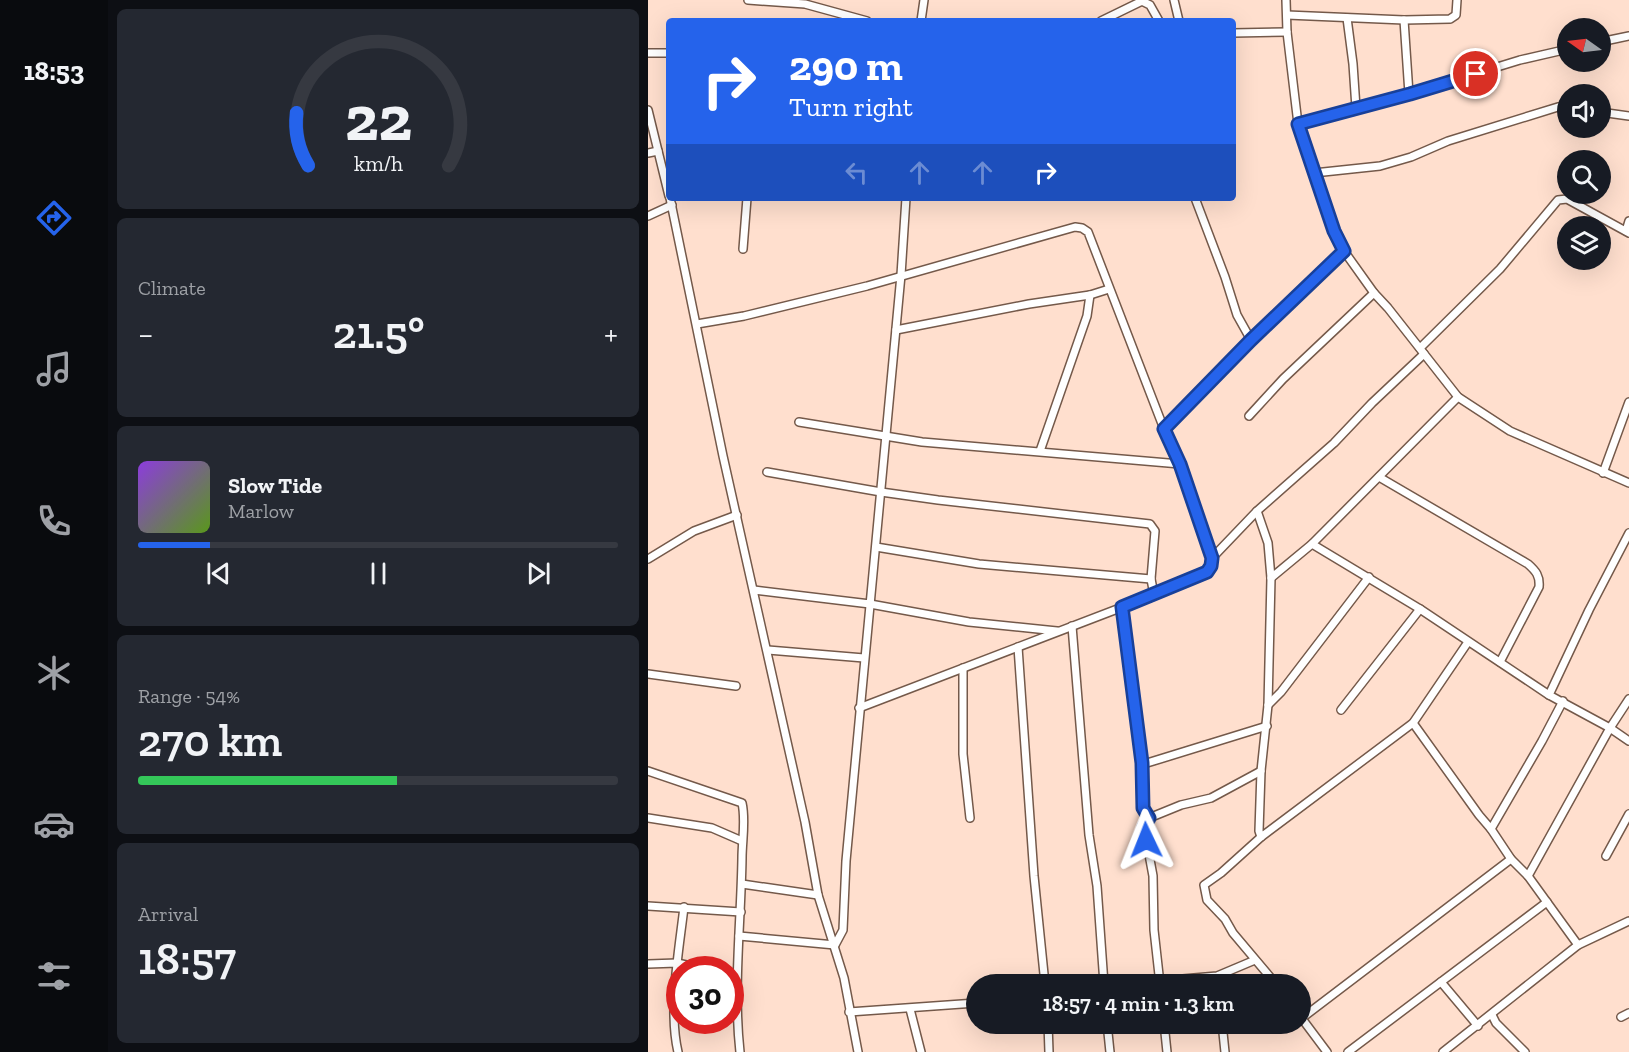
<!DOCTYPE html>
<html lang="en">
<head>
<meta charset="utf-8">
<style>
	:root { --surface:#171b24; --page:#242831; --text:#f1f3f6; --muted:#9ea1a6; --line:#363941; --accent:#2563eb }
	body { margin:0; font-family:"Zilla Slab",serif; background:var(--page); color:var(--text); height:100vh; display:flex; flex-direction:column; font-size:22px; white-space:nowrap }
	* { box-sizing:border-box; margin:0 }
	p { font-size:20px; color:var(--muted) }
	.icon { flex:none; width:33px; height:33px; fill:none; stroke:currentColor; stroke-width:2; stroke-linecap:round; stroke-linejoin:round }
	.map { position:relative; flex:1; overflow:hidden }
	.details { display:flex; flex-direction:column; gap:9px; padding:9px; background:#0d0f14; width:540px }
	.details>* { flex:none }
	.guide { position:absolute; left:18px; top:18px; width:570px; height:183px; border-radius:6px; box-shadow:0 6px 24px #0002; background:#2563eb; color:#fff; overflow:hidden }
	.needle { width:39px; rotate:284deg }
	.controls { position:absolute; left:909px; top:18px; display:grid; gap:12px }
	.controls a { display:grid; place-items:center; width:54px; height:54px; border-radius:50%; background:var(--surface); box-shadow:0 6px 24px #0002; font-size:30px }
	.speed { position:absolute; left:18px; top:956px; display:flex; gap:12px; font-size:30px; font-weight:700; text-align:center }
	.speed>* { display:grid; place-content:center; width:78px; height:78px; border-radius:50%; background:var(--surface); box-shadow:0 6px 24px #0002; line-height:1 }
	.speed .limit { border:9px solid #d22; background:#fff; color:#111 }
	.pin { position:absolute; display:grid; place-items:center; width:51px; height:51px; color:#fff; margin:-26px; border:3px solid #fff; border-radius:50%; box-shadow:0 2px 6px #0007 }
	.me { position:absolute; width:66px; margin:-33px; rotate:358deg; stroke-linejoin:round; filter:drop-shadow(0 0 4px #0008) }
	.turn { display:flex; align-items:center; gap:21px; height:126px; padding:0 24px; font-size:27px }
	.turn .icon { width:78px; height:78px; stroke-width:2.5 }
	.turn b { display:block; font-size:42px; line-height:51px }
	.lanes { display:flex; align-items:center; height:57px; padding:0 24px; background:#0003; justify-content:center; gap:30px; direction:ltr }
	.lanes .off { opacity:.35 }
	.big { font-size:45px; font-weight:600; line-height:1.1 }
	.details .card { flex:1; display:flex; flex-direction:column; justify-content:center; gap:9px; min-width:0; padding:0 21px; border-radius:9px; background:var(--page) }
	.details .dial { align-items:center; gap:0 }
	.dial svg { height:156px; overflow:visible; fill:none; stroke:var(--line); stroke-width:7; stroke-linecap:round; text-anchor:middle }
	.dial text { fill:var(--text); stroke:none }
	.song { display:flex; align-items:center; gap:18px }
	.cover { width:72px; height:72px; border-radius:9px; background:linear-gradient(135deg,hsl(270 70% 55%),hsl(90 70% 35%)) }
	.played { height:6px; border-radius:3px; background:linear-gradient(90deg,var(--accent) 15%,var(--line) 15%) }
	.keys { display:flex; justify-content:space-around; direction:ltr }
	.heat { display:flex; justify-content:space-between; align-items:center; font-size:33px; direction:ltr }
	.charge { height:9px; border-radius:4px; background:linear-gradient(90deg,#34c759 54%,var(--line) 0) }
	.trip { position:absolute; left:318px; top:974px; width:345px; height:60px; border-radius:30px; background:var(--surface); box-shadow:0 6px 24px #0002; font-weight:600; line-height:60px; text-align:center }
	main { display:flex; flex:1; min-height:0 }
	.tabs { display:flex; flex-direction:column; width:108px; justify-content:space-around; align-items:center; background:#090b0e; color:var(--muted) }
	.tabs .icon { width:42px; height:42px }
	.tabs .current { color:var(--accent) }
	.tabs b { font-size:27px; color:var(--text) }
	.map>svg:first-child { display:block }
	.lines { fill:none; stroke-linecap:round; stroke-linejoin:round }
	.minor-casing { stroke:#74594a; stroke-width:10 }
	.minor { stroke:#fff; stroke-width:7 }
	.route-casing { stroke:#184099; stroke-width:15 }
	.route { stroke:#2563eb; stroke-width:10 }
</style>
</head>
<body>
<main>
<nav class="tabs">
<b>18:53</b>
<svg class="icon current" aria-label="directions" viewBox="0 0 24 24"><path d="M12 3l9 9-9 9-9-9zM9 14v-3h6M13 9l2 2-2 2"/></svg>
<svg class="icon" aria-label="music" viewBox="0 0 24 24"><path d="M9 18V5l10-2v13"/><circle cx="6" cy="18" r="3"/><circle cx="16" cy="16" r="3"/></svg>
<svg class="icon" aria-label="phone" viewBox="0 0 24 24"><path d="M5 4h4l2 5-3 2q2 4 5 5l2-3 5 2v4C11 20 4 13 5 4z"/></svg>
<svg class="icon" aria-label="climate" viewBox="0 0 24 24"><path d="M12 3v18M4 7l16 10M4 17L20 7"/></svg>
<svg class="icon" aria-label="car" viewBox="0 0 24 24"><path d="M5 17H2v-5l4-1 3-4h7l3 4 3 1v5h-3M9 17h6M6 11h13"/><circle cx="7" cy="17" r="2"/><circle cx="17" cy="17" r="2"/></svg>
<svg class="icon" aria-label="filters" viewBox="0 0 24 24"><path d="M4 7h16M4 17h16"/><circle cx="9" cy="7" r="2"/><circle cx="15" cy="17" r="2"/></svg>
</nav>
<section class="details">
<div class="card dial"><svg viewBox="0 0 100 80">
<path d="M14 69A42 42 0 1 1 86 69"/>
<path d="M14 69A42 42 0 0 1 8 42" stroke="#2563eb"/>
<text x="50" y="56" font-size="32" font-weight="700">22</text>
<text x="50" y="72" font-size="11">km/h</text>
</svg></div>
<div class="card"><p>Climate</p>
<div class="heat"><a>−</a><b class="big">21.5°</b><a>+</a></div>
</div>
<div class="card">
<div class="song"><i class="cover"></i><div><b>Slow Tide</b><p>Marlow</p></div></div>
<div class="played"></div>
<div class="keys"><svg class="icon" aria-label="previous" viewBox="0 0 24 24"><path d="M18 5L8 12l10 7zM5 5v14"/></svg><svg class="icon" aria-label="pause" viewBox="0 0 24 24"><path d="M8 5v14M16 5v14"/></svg><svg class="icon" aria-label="next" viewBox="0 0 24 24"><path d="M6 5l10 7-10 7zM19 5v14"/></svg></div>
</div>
<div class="card"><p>Range · 54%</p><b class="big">270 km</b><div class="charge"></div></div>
<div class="card"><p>Arrival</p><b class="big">18:57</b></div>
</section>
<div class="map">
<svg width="981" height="1052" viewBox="0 0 981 1052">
	<rect width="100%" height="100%" fill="#ffdfce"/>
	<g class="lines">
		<!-- minor casing -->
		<g class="minor-casing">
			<g id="minor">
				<polyline points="100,0 157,4 219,21"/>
				<polyline points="526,0 531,21"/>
				<polyline points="638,0 639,32 650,124 685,231 696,251 726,293 740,308 810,397 862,431 981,483"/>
				<polyline points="639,15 756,20 802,19 808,15 809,0"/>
				<polyline points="699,18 705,64 708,108"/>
				<polyline points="756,20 761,94"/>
				<polyline points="273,21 276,0"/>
				<polyline points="453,21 494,1 502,5 511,21"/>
				<polyline points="585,33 639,32"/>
				<polyline points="952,42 981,36"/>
				<polyline points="0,53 21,53"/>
				<polyline points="0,110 21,196"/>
				<polyline points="952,112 981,116"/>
				<polyline points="650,124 761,94 872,60 920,49"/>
				<polyline points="0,153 10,151"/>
				<polyline points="666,173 732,166 763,157 800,141 910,107 920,106"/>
				<polyline points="22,198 75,456 157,822 170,895 196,978 210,1052"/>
				<polyline points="547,198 577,277 589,315 603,340"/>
				<polyline points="0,216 24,205"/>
				<polyline points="978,231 981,221"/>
				<polyline points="95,249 99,198"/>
				<polyline points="49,324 96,316 219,286 427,227 434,228 440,232 516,429 532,464 564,558 563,566 559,571 506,595 211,708"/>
				<polyline points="248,330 381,304 442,295 461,289"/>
				<polyline points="772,348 852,269 910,200 919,199 981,233"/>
				<polyline points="601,416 635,379 726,293"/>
				<polyline points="151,422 274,442 532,464"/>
				<polyline points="516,429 603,340 696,251"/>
				<polyline points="392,451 439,316 442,295"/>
				<polyline points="119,472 233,492 290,500 502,524 507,531 503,579 506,595"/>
				<polyline points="955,473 981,402"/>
				<path d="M731,477L880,564C888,571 892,576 891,587L852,662"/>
				<polyline points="609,511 620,543 623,578 620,705 613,771 611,831 613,837"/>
				<polyline points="981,533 941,610 901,695 962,728 981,741"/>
				<polyline points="664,544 772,609 901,695"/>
				<polyline points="228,547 331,564 503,579"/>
				<polyline points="564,558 609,511 686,443 724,403 776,354"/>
				<polyline points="0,559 46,531 89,515"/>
				<polyline points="623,578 664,544 810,397"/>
				<polyline points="106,590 222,604 321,622 409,631"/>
				<polyline points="474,607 493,763 495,808 501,818"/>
				<polyline points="424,626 441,835 449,886 456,984"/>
				<polyline points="370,647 386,876 397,984"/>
				<polyline points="120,650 216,658"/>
				<polyline points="315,668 315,754 322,818"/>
				<polyline points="0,674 88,686"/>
				<polyline points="620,705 633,692 721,577"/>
				<polyline points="693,710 772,609"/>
				<polyline points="765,723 831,815 843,829 863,859 880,876 930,945"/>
				<polyline points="493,763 499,763 619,726"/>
				<path d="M0,771L94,803C98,820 94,841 94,858C93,923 85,988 92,1052"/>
				<polyline points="0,818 64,828 94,841"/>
				<polyline points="843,829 894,741 915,701"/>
				<polyline points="958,856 981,814"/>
				<polyline points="880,876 962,728 981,699"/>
				<polyline points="94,884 170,895"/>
				<polyline points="0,906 93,912"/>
				<polyline points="91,936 187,945 195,930 198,861 253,275 258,198"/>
				<polyline points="0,964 29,963 57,969"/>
				<polyline points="793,982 830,1026"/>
				<polyline points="477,984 569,976 607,960"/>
				<polyline points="512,984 506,930 505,876 496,827 501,818 533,805 563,798 613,771"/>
				<polyline points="628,984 585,933 577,919 559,900 556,885 573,873 613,837 765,723 820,642"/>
				<polyline points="262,1009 273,1052"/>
				<polyline points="201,1012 328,1003"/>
				<polyline points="844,1015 848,1023 877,1052"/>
				<polyline points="652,1016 679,1052"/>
				<polyline points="973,1017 981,1013"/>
				<polyline points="654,1018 863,859"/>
				<polyline points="400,1023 401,1052"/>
				<polyline points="459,1023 462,1052"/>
				<polyline points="516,1023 519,1052"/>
				<polyline points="574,1023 577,1052"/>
				<path d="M30,1052C20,1009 31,951 36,907"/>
				<polyline points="700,1052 899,902"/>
				<polyline points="795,1052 930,945 981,921"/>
			</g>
		</g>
		<!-- minor -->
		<use href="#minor" class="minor"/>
	</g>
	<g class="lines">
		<!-- route casing -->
		<g class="route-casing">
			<polyline id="route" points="498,840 496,827 501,818 495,808 494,763 474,607 559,572 563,566 564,558 532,464 516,429 603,340 696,251 686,231 650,124 762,94 828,74"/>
		</g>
		<!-- route -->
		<use href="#route" class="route"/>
	</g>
</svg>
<div class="controls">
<a><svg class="needle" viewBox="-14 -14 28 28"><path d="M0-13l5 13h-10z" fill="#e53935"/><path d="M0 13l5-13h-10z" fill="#9ea1a6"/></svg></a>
<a><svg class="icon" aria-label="sound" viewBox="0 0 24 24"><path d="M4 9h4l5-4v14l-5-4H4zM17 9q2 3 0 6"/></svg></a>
<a><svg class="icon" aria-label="search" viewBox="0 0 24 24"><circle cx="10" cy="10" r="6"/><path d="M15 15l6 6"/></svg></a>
<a><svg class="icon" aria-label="layers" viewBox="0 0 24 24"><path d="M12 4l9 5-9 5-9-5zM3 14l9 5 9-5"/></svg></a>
</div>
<div class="speed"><div class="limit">30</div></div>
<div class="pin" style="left:828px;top:74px;background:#d93025"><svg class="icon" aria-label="arrive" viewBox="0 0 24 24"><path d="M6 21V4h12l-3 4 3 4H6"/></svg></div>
<svg class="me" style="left:498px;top:840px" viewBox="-20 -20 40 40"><path d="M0-17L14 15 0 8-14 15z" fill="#2563eb" stroke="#fff" stroke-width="4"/></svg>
<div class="trip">18:57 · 4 min · 1.3 km</div>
<div class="guide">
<div class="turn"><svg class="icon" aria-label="right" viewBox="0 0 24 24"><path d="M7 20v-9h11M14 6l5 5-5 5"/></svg><div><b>290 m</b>Turn right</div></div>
<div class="lanes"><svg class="icon off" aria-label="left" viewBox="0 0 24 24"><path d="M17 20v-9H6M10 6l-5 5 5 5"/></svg><svg class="icon off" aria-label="ahead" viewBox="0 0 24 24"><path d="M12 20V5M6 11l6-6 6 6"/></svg><svg class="icon off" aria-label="ahead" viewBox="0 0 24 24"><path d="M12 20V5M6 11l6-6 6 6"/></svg><svg class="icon" aria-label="right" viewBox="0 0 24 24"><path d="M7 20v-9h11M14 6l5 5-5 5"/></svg></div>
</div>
</div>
</main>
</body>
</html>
